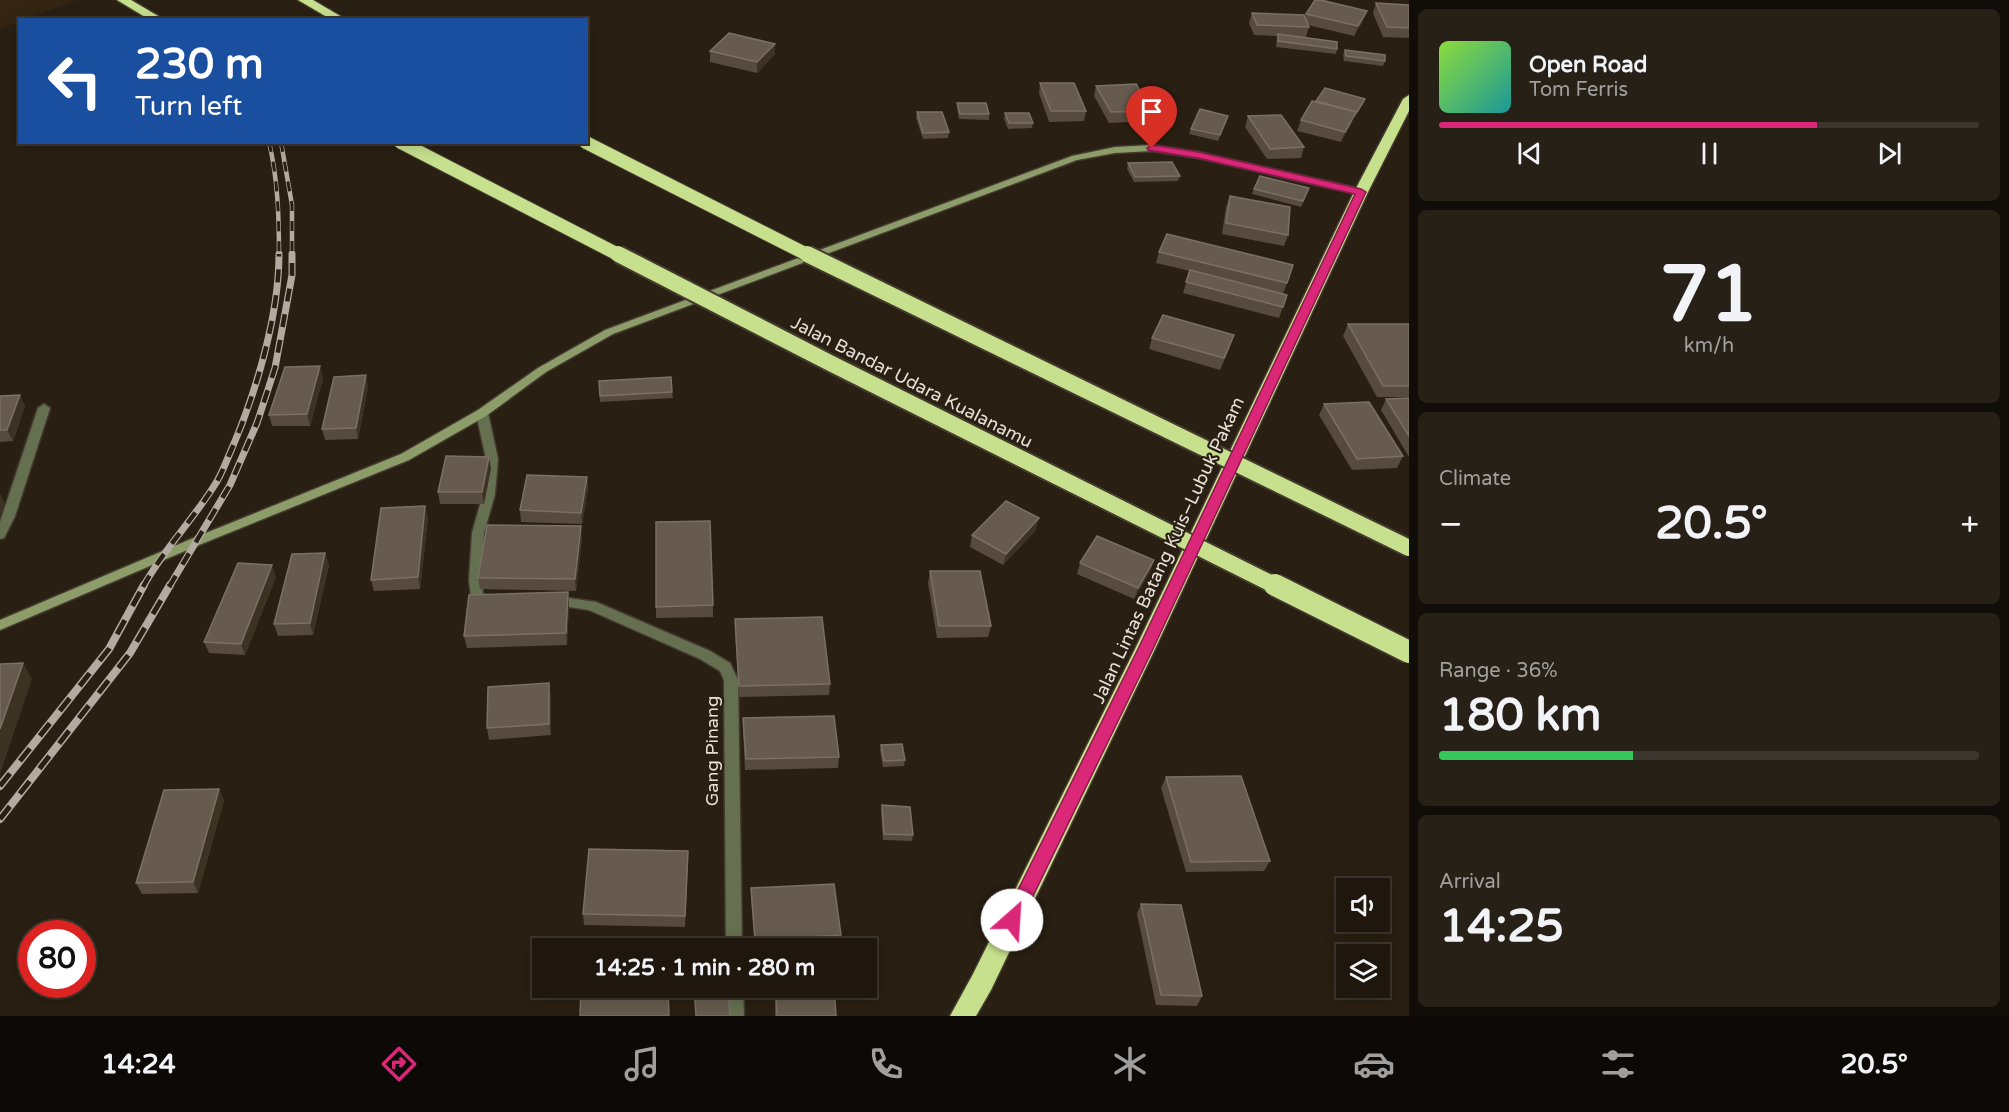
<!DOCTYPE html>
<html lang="en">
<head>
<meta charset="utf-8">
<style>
	:root { --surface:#1f170e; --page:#272017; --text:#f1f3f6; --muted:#a19f9e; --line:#3c362e; --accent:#db2777 }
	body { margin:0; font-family:"Varela Round",sans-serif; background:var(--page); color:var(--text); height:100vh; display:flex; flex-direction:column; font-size:22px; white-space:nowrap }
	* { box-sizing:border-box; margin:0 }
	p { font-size:20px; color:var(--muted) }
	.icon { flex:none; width:33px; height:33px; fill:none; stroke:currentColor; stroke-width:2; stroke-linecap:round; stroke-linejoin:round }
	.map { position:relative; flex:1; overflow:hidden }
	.side { display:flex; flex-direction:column; gap:9px; padding:9px; background:#110d08; width:600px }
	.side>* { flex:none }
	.guide { position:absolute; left:18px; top:18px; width:570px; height:126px; border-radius:0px; box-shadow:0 3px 15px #0003,0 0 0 2px var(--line); background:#1a4fa0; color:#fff; overflow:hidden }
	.buttons { position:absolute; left:1336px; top:878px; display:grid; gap:12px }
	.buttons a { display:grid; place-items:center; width:54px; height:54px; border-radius:0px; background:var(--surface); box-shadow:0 3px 15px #0003,0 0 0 2px var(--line); font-size:30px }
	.speed { position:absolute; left:18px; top:920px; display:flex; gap:12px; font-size:30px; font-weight:700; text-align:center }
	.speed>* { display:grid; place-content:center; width:78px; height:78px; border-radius:50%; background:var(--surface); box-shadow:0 3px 15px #0003,0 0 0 2px var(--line); line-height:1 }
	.speed .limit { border:9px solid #d22; background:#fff; color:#111 }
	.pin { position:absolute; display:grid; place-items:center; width:51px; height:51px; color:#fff; margin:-62px -26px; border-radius:50% 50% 50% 0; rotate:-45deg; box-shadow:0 0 6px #0007 }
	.pin .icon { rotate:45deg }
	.me { position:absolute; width:66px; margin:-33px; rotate:26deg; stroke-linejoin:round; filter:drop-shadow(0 0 4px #0008) }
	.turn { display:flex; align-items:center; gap:21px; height:126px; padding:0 18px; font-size:27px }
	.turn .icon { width:78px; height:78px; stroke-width:2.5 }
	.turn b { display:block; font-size:42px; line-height:51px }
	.big { font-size:45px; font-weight:700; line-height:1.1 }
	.side .tile { flex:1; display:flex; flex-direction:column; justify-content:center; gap:9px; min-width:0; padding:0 21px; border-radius:9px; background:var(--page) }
	.side .dial { align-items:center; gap:0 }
	.dial b { font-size:78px; line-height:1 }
	.song { display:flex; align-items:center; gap:18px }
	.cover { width:72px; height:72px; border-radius:9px; background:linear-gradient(135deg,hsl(90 70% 55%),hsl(180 70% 35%)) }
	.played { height:6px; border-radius:3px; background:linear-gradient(90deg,var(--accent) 70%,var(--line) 70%) }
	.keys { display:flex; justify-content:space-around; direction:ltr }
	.heat { display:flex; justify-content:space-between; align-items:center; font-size:33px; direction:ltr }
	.charge { height:9px; border-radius:4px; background:linear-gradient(90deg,#34c759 36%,var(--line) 0) }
	.trip { position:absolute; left:532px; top:938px; width:345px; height:60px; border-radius:0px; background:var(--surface); box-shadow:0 3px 15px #0003,0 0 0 2px var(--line); font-weight:700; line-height:60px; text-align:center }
	.tabs { display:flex; height:96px; justify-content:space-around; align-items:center; background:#0c0906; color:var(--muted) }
	.tabs .icon { width:42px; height:42px }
	.tabs .active { color:var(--accent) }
	.tabs b { font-size:27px; color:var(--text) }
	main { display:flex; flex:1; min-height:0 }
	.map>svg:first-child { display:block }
	.built { fill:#342512 }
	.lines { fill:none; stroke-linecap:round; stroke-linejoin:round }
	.street-casing { stroke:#443a2e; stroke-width:3 }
	.secondary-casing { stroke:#443a2e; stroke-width:3 }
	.highway-casing { stroke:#443a2e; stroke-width:3 }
	.street { fill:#657050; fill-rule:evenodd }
	.secondary { fill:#8c9d6a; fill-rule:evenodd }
	.highway { fill:#c6e08e; fill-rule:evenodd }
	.rail-far2-casing { stroke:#b3aba1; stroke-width:4.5 }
	.rail-far1-casing { stroke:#b3aba1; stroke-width:7 }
	.rail-casing { stroke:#b3aba1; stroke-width:8 }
	.rail-far2 { stroke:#291f12; stroke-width:3; stroke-dasharray:10; stroke-linecap:butt }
	.rail-far1 { stroke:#291f12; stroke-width:4.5; stroke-dasharray:13; stroke-linecap:butt }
	.rail { stroke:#291f12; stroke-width:5; stroke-dasharray:16; stroke-linecap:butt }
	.highway-bridge-far2-casing { stroke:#443a2e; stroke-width:15; stroke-linecap:butt }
	.highway-bridge-far1-casing { stroke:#443a2e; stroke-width:20; stroke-linecap:butt }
	.highway-bridge-casing { stroke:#443a2e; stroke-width:25; stroke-linecap:butt }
	.highway-bridge-far2 { stroke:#c6e08e; stroke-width:13 }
	.highway-bridge-far1 { stroke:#c6e08e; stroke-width:16 }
	.highway-bridge { stroke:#c6e08e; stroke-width:22 }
	.wall { fill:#564b3e }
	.shaded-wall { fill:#3d3325 }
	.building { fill:#665b4e; stroke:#7a7064; stroke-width:1.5 }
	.route { fill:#db2777; stroke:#8e194d; stroke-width:1.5 }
	.labels { text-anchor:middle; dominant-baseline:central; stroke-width:4.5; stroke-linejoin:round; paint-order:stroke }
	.street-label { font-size:18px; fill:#e7e0d7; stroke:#291f12 }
</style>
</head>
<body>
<main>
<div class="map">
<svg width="1409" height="1016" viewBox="0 0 1409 1016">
	<rect width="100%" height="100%" fill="#291f12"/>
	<!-- built -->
	<polygon class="built" points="0,0 77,0 0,29"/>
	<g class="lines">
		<!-- street casing -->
		<g class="street-casing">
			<g id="street">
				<polygon points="44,404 50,408 15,516 4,538 0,539 0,522 38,408"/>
				<polygon points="482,409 488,413 498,459 495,494 484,533 481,580 483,594 494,598 495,601 494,604 489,606 475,602 471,596 469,580 472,533 483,494 486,459 476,413"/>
				<polygon points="555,596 596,602 710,651 730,663 738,680 742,948 726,948 724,680 720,671 700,659 589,610 550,604 549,601 550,598"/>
				<polygon points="727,987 743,987 744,1016 728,1016"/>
			</g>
		</g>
		<!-- secondary casing -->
		<g class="secondary-casing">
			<polygon id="secondary" points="1152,145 1198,152 1361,189 1366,192 1361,195 1198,158 1152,151 1115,153 1077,160 613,334 546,372 486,416 409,460 199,545 0,630 0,620 191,539 401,454 478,410 538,368 605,330 1072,156 1115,147"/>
		</g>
		<!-- highway casing -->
		<g class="highway-casing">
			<g id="highway">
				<polygon points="117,0 131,0 165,20 150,20"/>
				<polygon points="298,0 313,0 347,20 332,20"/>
				<polygon points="1409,95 1409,111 1368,192 1155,649 991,990 976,1016 950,1016 973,974 1135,649 1354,192 1403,99"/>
			</g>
		</g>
		<!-- street -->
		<use href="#street" class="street"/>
		<!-- secondary -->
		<use href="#secondary" class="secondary"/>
		<!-- highway -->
		<use href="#highway" class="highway"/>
		<!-- rail-far2 casing -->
		<g class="rail-far2-casing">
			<g id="rail-far2">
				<path d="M269,142C278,180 279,217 279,256"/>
				<polyline points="281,142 292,205 292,256"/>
			</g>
		</g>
		<!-- rail-far1 casing -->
		<g class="rail-far1-casing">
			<g id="rail-far1">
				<path d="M143,587C163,550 192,521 214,486C221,476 225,464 230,453C255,396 279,317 279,254"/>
				<polyline points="169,587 230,485 257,423 275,368 292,275 292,254"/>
			</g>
		</g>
		<!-- rail casing -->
		<g class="rail-casing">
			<g id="rail">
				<polyline points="0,786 109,649 144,585"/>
				<polyline points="0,819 130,653 170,585"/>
			</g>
		</g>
		<!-- rail-far2 -->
		<use href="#rail-far2" class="rail-far2"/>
		<!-- rail-far1 -->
		<use href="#rail-far1" class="rail-far1"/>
		<!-- rail -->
		<use href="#rail" class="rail"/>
		<!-- highway-bridge-far2 casing -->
		<g class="highway-bridge-far2-casing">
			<g id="highway-bridge-far2">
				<polyline points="400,142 621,256"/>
				<polyline points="585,142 810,256"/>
			</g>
		</g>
		<!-- highway-bridge-far1 casing -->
		<g class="highway-bridge-far1-casing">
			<g id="highway-bridge-far1">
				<polyline points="618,254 828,362 1278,587"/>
				<polyline points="807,254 1409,548"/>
			</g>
		</g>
		<!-- highway-bridge casing -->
		<g class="highway-bridge-casing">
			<polyline id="highway-bridge" points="1275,585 1409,652"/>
		</g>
		<!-- highway-bridge-far2 -->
		<use href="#highway-bridge-far2" class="highway-bridge-far2"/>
		<!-- highway-bridge-far1 -->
		<use href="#highway-bridge-far1" class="highway-bridge-far1"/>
		<!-- highway-bridge -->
		<use href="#highway-bridge" class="highway-bridge"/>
	</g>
	<!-- wall -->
	<g class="wall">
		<polygon points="1376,3 1409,5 1409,38 1383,37 1373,13"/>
		<polygon points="1252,13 1305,17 1306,14 1363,21 1354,36 1308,25 1309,27 1306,37 1337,49 1336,54 1276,47 1277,36 1254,35 1249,23"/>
		<polygon points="1345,50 1385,61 1383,66 1344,61 1343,55"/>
		<polygon points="710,51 775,54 757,73 710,62"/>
		<polygon points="1040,83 1086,111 1084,121 1049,122 1039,93"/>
		<polygon points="1096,86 1152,111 1149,121 1109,123 1094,96"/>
		<polygon points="1365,99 1363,104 1355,117 1354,117 1341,142 1297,131 1301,120 1316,101"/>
		<polygon points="957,103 989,114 989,120 959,119 957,108"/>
		<polygon points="917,112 949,132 948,138 923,139 916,118"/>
		<polygon points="1005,113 1033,123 1032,128 1008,129 1004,119"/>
		<polygon points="1248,116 1304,147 1301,158 1267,159 1245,127"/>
		<polygon points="1227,121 1218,141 1189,134 1191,129"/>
		<polygon points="1128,163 1180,176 1178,181 1134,182 1127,169"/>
		<polygon points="1309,188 1301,207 1252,194 1254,189"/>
		<polygon points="1230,196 1288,235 1284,246 1222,234 1226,207"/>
		<polygon points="1159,252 1287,283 1283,294 1283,307 1279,318 1183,293 1190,271 1156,263"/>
		<polygon points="1348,324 1409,324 1409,397 1377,397 1343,336"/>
		<polygon points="1152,338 1230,347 1220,370 1149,349"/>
		<polygon points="323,378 310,426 272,426 269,415"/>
		<polygon points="599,381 672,392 673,398 600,402"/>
		<polygon points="368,387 358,439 325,440 322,429"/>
		<polygon points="0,396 25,406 13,441 0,442"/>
		<polygon points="1409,398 1409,457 1381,410 1386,399"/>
		<polygon points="1324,404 1403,456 1397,468 1352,470 1319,415"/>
		<polygon points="491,468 484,504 440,504 438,492"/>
		<polygon points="587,477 588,489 582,524 521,522 520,510"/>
		<polygon points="428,517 420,589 374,591 371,580"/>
		<polygon points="1036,530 1003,565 970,547 972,535"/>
		<polygon points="582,538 576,591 480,589 478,578"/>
		<polygon points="325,553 329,565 313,635 278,636 274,624"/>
		<polygon points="1154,560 1150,572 1134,599 1077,574 1080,563"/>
		<polygon points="930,571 991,626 988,637 937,638 928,583"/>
		<polygon points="276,577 245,655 209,653 204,642"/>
		<polygon points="568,592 569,604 567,645 467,648 464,636"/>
		<polygon points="713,605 713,617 656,618 656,607"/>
		<polygon points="735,619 830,684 829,695 739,697 735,630"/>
		<polygon points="551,695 551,735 489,740 487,728"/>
		<polygon points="743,718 839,757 838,768 745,770 743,730"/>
		<polygon points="881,745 905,760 904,766 883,767 880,750"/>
		<polygon points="1166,777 1270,861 1264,871 1186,872 1161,788"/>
		<polygon points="224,800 198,893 142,894 136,883"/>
		<polygon points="882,805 913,835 912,841 883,840 881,811"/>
		<polygon points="688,862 685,927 584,925 583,914"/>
		<polygon points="751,888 841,935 839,946 793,948 755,948 751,898"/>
		<polygon points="1141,904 1202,996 1197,1006 1156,1005 1137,914"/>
		<polygon points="775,987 834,987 836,1016 775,1016"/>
	</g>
	<!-- shaded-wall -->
	<g class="shaded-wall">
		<polygon points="1367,11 1363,21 1354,36 1358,26"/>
		<polygon points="775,44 775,54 757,73 757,62"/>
		<polygon points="1356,112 1352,123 1341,142 1345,132"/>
		<polygon points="320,366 323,378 310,426 307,414"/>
		<polygon points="366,375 368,387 358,439 356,428"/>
		<polygon points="20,395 25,406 13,441 7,430"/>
		<polygon points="489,457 491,468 484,504 482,492"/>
		<polygon points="587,477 588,489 582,524 581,513"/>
		<polygon points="0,493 5,504 0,517"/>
		<polygon points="425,506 428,517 420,589 418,577"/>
		<polygon points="1039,518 1036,530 1003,565 1006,554"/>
		<polygon points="581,526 582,538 576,591 575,579"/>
		<polygon points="325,553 329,565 313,635 310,623"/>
		<polygon points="1154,560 1150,572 1134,599 1138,588"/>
		<polygon points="272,565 276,577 245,655 241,644"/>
		<polygon points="568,592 569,604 567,645 566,633"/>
		<polygon points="23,663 32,679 0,774 0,729"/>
		<polygon points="549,683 551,695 551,735 549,724"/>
		<polygon points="219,789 224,800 198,893 193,882"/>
		<polygon points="688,851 688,862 685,927 685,916"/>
	</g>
	<!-- building -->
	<g class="building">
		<polygon points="1315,0 1321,0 1367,11 1358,26 1306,14"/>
		<polygon points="1376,3 1409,5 1409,28 1387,27"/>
		<polygon points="1252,13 1304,15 1309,27 1257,25"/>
		<polygon points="729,33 775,44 757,62 710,51"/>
		<polygon points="1278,34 1337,42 1337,49 1278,41"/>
		<polygon points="1345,50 1385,55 1385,61 1346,56"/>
		<polygon points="1040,83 1074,83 1086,111 1051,111"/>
		<polygon points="1136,84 1152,111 1111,112 1096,86"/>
		<polygon points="1325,88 1365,99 1357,112 1316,101"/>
		<polygon points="1312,101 1356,112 1345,132 1301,120"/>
		<polygon points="957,103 986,103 989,114 960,114"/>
		<polygon points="1200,109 1228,116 1220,135 1191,129"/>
		<polygon points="917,112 942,112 949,132 923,133"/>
		<polygon points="1005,113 1029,113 1033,123 1009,123"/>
		<polygon points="1281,115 1304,147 1270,149 1248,116"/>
		<polygon points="1172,162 1180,176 1135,177 1128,163"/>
		<polygon points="1260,176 1309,188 1303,201 1254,189"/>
		<polygon points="1230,196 1290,207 1288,235 1226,223"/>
		<polygon points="1167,234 1293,265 1287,283 1159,252"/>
		<polygon points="1190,270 1287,295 1283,307 1186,282"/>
		<polygon points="1163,315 1234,335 1224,358 1152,338"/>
		<polygon points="1348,324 1409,324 1409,386 1383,386"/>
		<polygon points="320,366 307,414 269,415 285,367"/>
		<polygon points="366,375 356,428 322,429 334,377"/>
		<polygon points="671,377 672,392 600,396 599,381"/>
		<polygon points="20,395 7,430 0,430 0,396"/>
		<polygon points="1409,398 1409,436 1386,399"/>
		<polygon points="1369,402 1403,456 1357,459 1324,404"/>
		<polygon points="446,456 489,457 482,492 438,492"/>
		<polygon points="527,475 587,477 581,513 520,510"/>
		<polygon points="1006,501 1039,518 1006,554 972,535"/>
		<polygon points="425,506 418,577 371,580 381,508"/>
		<polygon points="710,521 713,605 656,607 656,522"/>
		<polygon points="487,525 581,526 575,579 478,578"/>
		<polygon points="1097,536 1154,560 1138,588 1080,563"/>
		<polygon points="325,553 310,623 274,624 292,554"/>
		<polygon points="238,563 272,565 241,644 204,642"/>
		<polygon points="930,571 980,571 991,626 939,626"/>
		<polygon points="568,592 566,633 464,636 469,595"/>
		<polygon points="822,617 830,684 739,686 735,619"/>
		<polygon points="23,663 0,729 0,664"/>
		<polygon points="549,683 549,724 487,728 488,687"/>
		<polygon points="834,716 839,757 746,759 743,718"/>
		<polygon points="902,744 905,760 884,761 881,745"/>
		<polygon points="1241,776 1270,861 1191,862 1166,777"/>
		<polygon points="219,789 193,882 136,883 164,790"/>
		<polygon points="882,805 910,807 913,835 884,834"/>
		<polygon points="589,849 688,851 685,916 583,914"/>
		<polygon points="834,884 841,935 755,940 751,888"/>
		<polygon points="1141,904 1181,905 1202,996 1161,995"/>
		<polygon points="581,987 668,987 669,1016 580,1016"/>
		<polygon points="694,987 728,987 730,1016 696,1016"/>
		<polygon points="776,987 834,987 836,1016 777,1016"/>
	</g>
	<!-- route -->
	<polygon class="route" points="1152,145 1198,152 1361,189 1366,192 1153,649 1019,925 1012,928 1006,925 1003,920 1006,914 1138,649 1355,194 1198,158 1148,150 1147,148"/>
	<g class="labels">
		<!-- street labels -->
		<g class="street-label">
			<text transform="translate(912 382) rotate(27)">Jalan Bandar Udara Kualanamu</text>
			<text transform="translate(1168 550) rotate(-65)">Jalan Lintas Batang Kuis–Lubuk Pakam</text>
			<text transform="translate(712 751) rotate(-90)">Gang Pinang</text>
		</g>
	</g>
</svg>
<div class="buttons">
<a><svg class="icon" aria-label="sound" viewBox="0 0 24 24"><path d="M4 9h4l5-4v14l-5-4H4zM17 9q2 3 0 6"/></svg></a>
<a><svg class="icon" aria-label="layers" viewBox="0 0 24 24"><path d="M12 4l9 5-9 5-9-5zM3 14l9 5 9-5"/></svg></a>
</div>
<div class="speed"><div class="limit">80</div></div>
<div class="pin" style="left:1152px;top:148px;background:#d93025"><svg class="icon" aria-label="arrive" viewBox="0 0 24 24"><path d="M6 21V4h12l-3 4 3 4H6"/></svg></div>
<svg class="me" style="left:1012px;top:920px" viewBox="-20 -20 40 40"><circle r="19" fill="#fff"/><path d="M0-13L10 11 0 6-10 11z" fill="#db2777"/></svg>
<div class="trip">14:25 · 1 min · 280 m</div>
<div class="guide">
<div class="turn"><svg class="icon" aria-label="left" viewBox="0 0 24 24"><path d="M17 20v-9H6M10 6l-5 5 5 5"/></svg><div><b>230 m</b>Turn left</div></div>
</div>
</div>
<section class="side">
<div class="tile">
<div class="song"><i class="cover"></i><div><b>Open Road</b><p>Tom Ferris</p></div></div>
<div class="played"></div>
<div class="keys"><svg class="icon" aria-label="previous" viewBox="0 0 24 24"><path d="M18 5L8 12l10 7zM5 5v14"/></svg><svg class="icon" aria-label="pause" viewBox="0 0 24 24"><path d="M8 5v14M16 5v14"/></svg><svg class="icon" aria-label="next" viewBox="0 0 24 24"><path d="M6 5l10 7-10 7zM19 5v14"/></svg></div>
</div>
<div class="tile dial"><b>71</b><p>km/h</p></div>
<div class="tile"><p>Climate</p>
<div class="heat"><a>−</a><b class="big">20.5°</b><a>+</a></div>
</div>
<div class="tile"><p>Range · 36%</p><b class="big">180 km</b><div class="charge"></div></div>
<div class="tile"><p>Arrival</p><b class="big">14:25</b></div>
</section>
</main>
<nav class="tabs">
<b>14:24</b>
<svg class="icon active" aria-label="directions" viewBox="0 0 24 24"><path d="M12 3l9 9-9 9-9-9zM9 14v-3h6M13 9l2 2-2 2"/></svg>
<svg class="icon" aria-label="music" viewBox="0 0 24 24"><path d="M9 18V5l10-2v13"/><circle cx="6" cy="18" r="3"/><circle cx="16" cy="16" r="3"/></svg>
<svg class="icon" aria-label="phone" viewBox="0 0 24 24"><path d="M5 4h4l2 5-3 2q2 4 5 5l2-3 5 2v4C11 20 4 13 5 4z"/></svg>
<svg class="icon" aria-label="climate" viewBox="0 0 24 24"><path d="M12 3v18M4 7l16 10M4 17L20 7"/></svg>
<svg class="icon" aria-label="car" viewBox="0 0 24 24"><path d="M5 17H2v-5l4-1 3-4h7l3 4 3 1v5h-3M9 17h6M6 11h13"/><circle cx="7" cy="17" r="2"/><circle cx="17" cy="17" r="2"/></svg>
<svg class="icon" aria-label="filters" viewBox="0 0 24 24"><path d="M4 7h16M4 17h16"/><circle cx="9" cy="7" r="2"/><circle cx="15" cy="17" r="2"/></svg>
<b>20.5°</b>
</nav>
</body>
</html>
